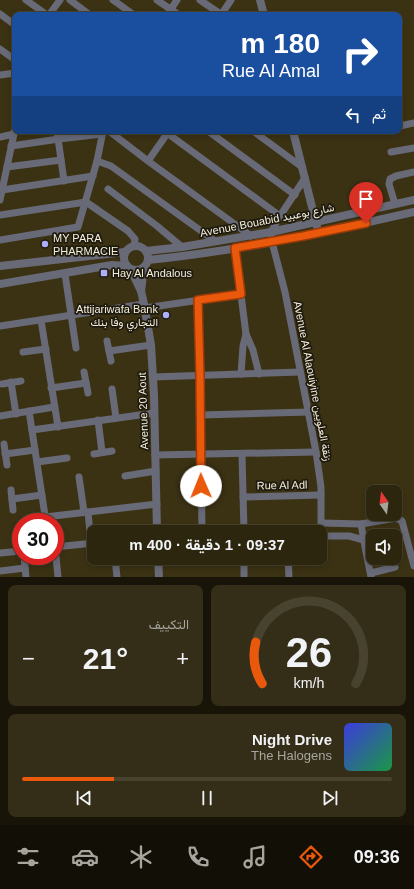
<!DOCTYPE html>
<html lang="ar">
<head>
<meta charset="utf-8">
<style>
	:root { --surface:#2c260f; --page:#342e18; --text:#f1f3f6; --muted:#a6a59e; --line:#48432f; --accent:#ea580c }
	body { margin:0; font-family:Arial,Vazirmatn,sans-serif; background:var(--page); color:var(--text); direction:rtl; height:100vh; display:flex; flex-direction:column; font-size:15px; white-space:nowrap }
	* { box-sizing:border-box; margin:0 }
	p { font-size:13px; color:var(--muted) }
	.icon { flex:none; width:22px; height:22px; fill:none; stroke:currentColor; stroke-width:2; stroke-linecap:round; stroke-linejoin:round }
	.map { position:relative; height:577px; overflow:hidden; direction:ltr }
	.sheet { display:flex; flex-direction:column; gap:8px; padding:8px; background:#181508; flex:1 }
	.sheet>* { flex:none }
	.top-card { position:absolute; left:12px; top:12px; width:390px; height:122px; border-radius:8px; box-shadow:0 2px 6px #0003,0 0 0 1px var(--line); direction:rtl; background:#1a4fa0; color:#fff; overflow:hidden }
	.needle { width:26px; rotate:346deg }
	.buttons { position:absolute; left:366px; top:485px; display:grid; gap:8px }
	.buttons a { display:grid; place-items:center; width:36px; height:36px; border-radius:8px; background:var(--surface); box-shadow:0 2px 6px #0003,0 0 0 1px var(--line); font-size:20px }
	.speed { position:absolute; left:12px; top:513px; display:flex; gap:8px; font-size:20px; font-weight:700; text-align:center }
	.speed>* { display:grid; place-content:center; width:52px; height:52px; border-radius:50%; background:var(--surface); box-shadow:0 2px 6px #0003,0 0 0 1px var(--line); line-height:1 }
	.speed .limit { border:6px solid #d22; background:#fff; color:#111 }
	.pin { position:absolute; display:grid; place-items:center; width:34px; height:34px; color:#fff; margin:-41px -17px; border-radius:50% 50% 50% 0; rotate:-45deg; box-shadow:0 0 4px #0007 }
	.pin .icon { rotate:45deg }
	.me { position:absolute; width:44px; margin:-22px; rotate:359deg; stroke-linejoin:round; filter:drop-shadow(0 0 3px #0008) }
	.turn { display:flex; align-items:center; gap:14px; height:84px; padding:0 16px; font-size:18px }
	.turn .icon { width:52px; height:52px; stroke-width:2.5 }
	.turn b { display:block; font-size:28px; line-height:34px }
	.then { display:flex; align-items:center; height:38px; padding:0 16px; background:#0003; gap:8px; font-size:15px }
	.big { font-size:30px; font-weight:700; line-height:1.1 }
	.sheet .widget { flex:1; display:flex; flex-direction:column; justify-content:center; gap:6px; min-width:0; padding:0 14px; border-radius:8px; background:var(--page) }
	.sheet .dial { align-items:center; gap:0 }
	.dial svg { height:104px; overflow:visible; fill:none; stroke:var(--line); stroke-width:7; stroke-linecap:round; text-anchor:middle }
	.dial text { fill:var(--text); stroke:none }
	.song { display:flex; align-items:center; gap:12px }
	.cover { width:48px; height:48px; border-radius:6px; background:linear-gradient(135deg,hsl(240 70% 55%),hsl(140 70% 35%)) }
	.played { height:4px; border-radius:2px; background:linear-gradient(90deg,var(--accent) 25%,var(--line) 25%) }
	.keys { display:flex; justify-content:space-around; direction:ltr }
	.heat { display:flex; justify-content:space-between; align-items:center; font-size:22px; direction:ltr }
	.sheet .tiles { flex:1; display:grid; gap:8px; grid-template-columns:1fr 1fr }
	.widget:last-child { grid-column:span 2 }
	.trip { position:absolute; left:87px; top:525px; width:240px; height:40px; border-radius:8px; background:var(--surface); box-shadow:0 2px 6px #0003,0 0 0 1px var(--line); font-weight:700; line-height:40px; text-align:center; direction:rtl }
	.dock { display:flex; height:64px; justify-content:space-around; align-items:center; background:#120f06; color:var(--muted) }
	.dock .icon { width:28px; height:28px }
	.dock .current { color:var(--accent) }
	.dock b { font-size:18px; color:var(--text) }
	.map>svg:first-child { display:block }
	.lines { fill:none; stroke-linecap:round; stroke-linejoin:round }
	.minor { stroke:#696a78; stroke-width:7 }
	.tertiary { stroke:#696a78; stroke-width:8 }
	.route-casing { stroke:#983908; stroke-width:10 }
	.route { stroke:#ea580c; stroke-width:7 }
	.poi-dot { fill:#adaffb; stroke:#1e1a0d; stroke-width:1.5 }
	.labels { text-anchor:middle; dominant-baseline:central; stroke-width:3.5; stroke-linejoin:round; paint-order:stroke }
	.street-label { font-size:11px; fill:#f4eedd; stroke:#1e1a0d }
	.poi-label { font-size:11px; fill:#f4eedd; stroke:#1e1a0d; text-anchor:start }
</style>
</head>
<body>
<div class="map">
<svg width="414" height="577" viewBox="0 0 414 577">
	<rect width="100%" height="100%" fill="#3b3214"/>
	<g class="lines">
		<!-- minor -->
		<g class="minor">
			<polyline points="26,0 47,15"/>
			<polyline points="70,0 90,15"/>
			<polyline points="113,0 134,15"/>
			<polyline points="157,0 179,15"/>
			<polyline points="200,0 222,15"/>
			<polyline points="0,14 15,25"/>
			<polyline points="49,15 60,0"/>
			<polyline points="167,15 177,0"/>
			<polyline points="221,15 231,0"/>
			<polyline points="0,49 15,60"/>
			<polyline points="0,75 15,73"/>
			<polyline points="400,126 414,123"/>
			<polyline points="57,131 64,181"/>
			<polyline points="109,131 148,161 251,236"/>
			<polyline points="208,131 295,195"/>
			<polyline points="253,131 302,167"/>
			<polyline points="167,133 280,216"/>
			<polyline points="0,137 14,134"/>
			<polyline points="11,146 59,139 102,134"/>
			<polyline points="391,152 414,148"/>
			<polyline points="97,161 111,166 215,241"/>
			<polyline points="148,161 169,131"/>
			<polyline points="7,167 61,160"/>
			<polyline points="305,178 280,216 271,232 272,242 285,292 316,452 321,487 321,536"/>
			<polyline points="108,189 157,226 182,247"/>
			<polyline points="2,190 93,176"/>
			<polyline points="0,200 15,129"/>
			<polyline points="395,204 389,184 390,179 396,176 414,172"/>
			<polyline points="0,215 86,202 128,231 135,239 134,246"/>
			<polyline points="0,240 78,227 97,161 103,131"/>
			<polyline points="235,248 246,334 253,350 259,374"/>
			<polyline points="65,274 76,348"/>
			<polyline points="198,300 200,375 202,532"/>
			<polyline points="145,308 241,294"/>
			<polyline points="41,320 58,427"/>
			<polyline points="0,326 144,304"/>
			<polyline points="107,341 111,361"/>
			<polyline points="109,351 151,345"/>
			<polyline points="23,352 46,349"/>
			<polyline points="84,372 88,393"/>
			<polyline points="241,374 243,346 246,334"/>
			<polyline points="153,377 300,372"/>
			<polyline points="11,382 16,414"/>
			<polyline points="2,384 21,381"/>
			<polyline points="51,388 86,383"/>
			<polyline points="112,389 116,418"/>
			<polyline points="29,411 46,522"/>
			<polyline points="201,415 309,412"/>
			<polyline points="0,416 54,407"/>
			<polyline points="98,420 102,452"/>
			<polyline points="32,430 154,413"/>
			<polyline points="4,444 7,465"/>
			<polyline points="5,454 35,450"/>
			<polyline points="94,454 112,451"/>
			<polyline points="242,454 244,532"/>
			<polyline points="155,455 316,452"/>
			<polyline points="37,462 67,458"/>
			<polyline points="125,476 156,471"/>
			<polyline points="79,477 84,512"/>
			<polyline points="11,490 13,510"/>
			<polyline points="243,497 321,495"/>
			<polyline points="12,499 42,495"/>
			<polyline points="88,512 91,543"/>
			<polyline points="45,517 157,504"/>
			<polyline points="322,523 361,524 396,518 402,521 414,566"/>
			<polyline points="361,524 365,547 371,577"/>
			<polyline points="320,536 349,536 364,540"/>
			<polyline points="55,547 94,543"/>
			<polyline points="55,547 58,577"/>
			<polyline points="0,553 21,551"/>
			<polyline points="24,556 26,577"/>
			<polyline points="115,558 117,577"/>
			<polyline points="244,558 244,577"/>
			<polyline points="288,558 289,577"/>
			<polyline points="0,571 25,568"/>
			<polyline points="371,573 395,567"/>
		</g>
		<!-- tertiary -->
		<g class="tertiary">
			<polyline points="260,0 264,15"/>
			<polyline points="293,131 317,227"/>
			<circle cx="136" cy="258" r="12"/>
			<polyline points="146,251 182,247 271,232 414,200"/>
			<path d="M148,260C238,251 326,232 414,212"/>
			<polyline points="0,266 125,252"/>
			<polyline points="131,270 141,291 144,304 151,345 154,395 157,532"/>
			<polyline points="0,284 112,265 127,266"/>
			<polyline points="141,291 144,267"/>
			<polyline points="158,558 159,577"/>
		</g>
	</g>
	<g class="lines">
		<!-- route casing -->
		<g class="route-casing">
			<polyline id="route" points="201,486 200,376 198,300 241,294 235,248 303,236 366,223"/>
		</g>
		<!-- route -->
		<use href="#route" class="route"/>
	</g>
	<!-- markers -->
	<g class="poi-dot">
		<circle cx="45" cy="244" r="4"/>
		<rect x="100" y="269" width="8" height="8" rx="2"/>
		<circle cx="166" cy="315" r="4"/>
	</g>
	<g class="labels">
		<!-- street labels -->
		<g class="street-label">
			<text transform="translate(267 220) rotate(-11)">Avenue Bouabid شارع بوعبيد</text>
			<text transform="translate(313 381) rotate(79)">Avenue Al Alaouiyine زنقة العلويين</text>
			<text transform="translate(143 411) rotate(-92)">Avenue 20 Aout</text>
			<text transform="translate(282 485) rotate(-1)">Rue Al Adl</text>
		</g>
		<!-- poi labels -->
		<g class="poi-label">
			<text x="53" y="238">MY PARA<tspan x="53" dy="13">PHARMACIE</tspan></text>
			<text x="112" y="273">Hay Al Andalous</text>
			<text x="158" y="309" text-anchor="end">Attijariwafa Bank<tspan x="158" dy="13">التجاري وفا بنك</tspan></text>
		</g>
	</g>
</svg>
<div class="buttons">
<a><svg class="needle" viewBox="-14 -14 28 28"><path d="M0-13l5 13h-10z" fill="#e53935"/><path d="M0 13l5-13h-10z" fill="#a6a59e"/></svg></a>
<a><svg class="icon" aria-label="sound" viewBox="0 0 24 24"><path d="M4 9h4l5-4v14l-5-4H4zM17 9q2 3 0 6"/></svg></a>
</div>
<div class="speed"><div class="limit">30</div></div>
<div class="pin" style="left:366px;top:223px;background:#d93025"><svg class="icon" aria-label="arrive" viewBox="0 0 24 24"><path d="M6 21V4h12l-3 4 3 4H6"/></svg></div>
<svg class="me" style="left:201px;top:486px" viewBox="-20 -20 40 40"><circle r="19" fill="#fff"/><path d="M0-13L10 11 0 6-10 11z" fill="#ea580c"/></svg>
<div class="trip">09:37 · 1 دقيقة · 400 m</div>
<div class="top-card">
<div class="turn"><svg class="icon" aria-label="right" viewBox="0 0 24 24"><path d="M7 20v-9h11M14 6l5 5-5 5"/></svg><div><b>180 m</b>Rue Al Amal</div></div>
<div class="then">ثم<svg class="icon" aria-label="left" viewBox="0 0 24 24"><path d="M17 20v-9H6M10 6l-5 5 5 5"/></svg></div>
</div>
</div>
<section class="sheet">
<div class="tiles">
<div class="widget dial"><svg viewBox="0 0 100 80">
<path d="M14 69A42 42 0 1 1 86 69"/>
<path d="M14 69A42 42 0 0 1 9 37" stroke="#ea580c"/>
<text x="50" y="56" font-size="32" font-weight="700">26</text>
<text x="50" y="72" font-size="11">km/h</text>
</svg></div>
<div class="widget"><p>التكييف</p>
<div class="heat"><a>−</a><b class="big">21°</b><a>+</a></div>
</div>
<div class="widget">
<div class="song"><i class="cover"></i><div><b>Night Drive</b><p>The Halogens</p></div></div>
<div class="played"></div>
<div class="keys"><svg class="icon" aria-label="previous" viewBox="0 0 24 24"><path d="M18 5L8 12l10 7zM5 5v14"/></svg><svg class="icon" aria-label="pause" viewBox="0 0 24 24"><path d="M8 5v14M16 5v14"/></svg><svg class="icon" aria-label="next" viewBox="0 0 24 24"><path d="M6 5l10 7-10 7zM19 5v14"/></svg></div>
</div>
</div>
</section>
<nav class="dock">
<b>09:36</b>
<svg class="icon current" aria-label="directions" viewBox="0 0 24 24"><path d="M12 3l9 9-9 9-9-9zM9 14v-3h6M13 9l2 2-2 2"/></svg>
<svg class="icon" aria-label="music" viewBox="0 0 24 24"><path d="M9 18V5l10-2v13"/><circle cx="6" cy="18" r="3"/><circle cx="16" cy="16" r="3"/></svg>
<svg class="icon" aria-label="phone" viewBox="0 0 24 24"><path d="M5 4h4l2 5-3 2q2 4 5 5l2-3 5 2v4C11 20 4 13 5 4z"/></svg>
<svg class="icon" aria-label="climate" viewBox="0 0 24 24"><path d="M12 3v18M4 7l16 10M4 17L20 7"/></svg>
<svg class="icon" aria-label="car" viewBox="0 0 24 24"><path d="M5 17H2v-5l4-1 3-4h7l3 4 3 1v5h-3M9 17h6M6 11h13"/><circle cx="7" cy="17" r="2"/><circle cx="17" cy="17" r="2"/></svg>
<svg class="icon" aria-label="filters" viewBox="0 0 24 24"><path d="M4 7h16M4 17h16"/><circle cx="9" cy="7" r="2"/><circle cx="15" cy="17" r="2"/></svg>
</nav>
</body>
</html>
